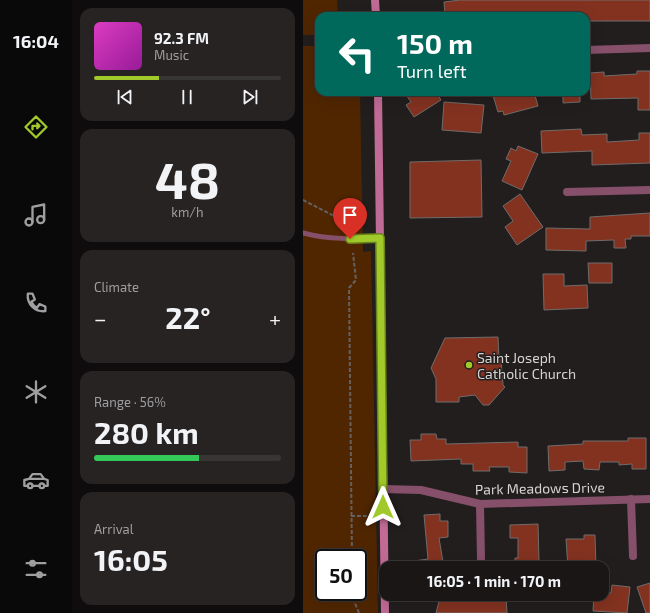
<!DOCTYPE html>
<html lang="en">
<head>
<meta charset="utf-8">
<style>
	:root { --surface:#1a1616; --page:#272323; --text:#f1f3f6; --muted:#9f9fa1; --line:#383535; --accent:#a1c929 }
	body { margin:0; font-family:"Exo 2",sans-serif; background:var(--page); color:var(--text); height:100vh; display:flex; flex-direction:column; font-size:15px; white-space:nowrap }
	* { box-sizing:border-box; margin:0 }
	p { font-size:13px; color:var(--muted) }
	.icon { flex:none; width:22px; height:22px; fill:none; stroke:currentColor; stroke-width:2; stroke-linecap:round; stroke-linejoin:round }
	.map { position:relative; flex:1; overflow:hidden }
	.panel { display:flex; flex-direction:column; gap:8px; padding:8px; background:#0e0c0c; width:231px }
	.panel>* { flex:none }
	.hud { position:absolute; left:12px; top:12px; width:275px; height:84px; border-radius:12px; box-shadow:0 4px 16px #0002,0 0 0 1px var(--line); background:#00695c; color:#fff; overflow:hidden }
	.speed { position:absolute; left:12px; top:549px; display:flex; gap:8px; font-size:20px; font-weight:700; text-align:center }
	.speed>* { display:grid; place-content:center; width:52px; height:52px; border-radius:50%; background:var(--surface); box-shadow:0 4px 16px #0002,0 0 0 1px var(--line); line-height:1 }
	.speed .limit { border:2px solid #111; border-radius:6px; background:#fff; color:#111 }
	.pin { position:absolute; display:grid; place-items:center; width:34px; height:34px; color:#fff; margin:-41px -17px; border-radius:50% 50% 50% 0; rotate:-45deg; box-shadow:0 0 4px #0007 }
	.pin .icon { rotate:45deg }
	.me { position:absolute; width:44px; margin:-22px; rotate:0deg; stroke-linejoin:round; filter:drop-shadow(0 0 3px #0008) }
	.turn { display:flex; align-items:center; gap:14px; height:84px; padding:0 16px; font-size:18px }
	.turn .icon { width:52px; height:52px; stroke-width:2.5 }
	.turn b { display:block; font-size:28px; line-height:34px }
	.big { font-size:30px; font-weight:700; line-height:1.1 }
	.panel .card { flex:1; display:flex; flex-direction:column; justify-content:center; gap:6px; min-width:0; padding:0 14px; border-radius:12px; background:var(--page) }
	.panel .dial { align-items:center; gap:0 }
	.dial b { font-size:52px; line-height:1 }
	.song { display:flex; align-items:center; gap:12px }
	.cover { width:48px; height:48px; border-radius:6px; background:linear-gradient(135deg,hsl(310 70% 55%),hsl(300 70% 35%)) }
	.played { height:4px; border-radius:2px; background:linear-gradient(90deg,var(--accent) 35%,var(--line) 35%) }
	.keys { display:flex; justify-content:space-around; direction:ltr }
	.heat { display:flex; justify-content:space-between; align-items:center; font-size:22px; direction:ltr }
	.charge { height:6px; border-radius:3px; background:linear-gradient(90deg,#34c759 56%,var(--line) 0) }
	.trip { position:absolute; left:76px; top:561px; width:230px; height:40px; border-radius:12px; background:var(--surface); box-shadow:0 4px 16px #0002,0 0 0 1px var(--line); font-weight:700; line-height:40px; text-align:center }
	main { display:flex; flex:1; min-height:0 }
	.dock { display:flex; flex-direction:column; width:72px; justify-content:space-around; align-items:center; background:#0a0909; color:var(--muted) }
	.dock .icon { width:28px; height:28px }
	.dock .on { color:var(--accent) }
	.dock b { font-size:18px; color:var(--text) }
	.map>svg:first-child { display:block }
	.green { fill:#502600; fill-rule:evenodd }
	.building { fill:#833220; stroke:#706c6b }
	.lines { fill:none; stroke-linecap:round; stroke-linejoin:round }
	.path { stroke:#656161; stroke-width:2; stroke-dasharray:4 2; stroke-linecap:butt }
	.lane { stroke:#86506a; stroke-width:5 }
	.street { stroke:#86506a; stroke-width:8 }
	.secondary { stroke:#c06b95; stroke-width:8 }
	.route-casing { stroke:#69831b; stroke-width:10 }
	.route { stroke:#a1c929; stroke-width:7 }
	.poi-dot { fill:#a1c929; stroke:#221e1e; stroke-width:1.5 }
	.labels { text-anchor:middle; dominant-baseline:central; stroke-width:3; stroke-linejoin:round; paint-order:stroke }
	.poi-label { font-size:14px; fill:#d6d3d3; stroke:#221e1e; text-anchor:start }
	.street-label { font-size:14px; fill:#d6d3d3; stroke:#221e1e }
</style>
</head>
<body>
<main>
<nav class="dock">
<b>16:04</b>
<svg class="icon on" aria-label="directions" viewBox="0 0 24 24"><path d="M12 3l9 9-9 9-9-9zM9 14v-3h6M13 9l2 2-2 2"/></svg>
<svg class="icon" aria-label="music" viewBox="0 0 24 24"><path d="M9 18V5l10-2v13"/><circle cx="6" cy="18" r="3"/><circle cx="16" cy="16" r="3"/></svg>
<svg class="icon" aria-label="phone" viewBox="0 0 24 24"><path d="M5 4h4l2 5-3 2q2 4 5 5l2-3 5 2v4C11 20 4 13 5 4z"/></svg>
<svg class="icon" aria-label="climate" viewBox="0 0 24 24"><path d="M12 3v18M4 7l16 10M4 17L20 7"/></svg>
<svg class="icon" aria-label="car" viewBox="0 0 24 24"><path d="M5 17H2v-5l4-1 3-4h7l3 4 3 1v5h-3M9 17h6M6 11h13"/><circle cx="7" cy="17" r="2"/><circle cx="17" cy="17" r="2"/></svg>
<svg class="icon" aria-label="filters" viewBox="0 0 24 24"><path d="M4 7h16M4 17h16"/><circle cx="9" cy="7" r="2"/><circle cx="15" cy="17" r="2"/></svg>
</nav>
<section class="panel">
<div class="card">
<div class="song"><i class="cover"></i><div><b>92.3 FM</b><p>Music</p></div></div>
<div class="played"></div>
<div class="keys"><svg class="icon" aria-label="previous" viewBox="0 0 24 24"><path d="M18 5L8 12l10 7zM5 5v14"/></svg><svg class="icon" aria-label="pause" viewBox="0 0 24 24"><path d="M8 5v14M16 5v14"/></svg><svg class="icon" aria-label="next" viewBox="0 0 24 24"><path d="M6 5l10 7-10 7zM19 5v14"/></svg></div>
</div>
<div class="card dial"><b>48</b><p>km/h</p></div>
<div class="card"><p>Climate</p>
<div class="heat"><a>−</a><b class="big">22°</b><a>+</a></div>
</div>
<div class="card"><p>Range · 56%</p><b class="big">280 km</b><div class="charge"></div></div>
<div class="card"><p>Arrival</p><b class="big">16:05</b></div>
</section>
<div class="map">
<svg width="347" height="613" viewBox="0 0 347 613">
	<rect width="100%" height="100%" fill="#221e1e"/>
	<!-- green -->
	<g class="green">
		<polygon points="0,0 34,0 35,16 16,16 16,35 0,35"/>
		<path d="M0,46H16V92H57L60,252L68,251L75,613H0ZM21,558H55V592H21Z"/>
	</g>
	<!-- building -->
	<g class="building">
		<polygon points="157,0 347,0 347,21 283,21 283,16 142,16 141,2"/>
		<polygon points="334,71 347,71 347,110 335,110 335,98 288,99 287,73 301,72 301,76 334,74"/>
		<polygon points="101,92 133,92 138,100 111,117 103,105 108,102"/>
		<polygon points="189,92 231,92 235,106 201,115 200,111 195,112"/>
		<polygon points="260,92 277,92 277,102 260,103"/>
		<polygon points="141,102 181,105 178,133 139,130"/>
		<polygon points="278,129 279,135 304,134 304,142 336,140 336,133 347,133 347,163 289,165 289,151 239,153 238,131"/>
		<polygon points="215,146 235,154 219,190 199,181 208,161 203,159 208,148 213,151"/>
		<polygon points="178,160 179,217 107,218 107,162"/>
		<polygon points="217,194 240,227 214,245 202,227 210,221 200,206"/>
		<polygon points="347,213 347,236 328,236 328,239 322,239 323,248 311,248 311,240 283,241 283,251 243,250 243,228 287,229 287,217"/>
		<polygon points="285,263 309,263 309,283 286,283"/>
		<polygon points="240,274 261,274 261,286 284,285 285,308 241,310"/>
		<polygon points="195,337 196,360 198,360 200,385 202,387 186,405 180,405 172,395 156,397 156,402 133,402 133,379 128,368 142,338"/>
		<polygon points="118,434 133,434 134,439 143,439 143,444 215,442 215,447 224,447 224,473 206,472 206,467 186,467 187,471 170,471 170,464 158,464 158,459 108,461 107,440 118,440"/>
		<polygon points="325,438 343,438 343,469 329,469 329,464 316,465 316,462 297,462 296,470 281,469 280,461 262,462 262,470 246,471 245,446 280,444 280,441 325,441"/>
		<polygon points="137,514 137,521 145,521 145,537 136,538 141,568 104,568 104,562 125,559 121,515"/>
		<polygon points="235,524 236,561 241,562 241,568 211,568 212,558 215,558 215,538 207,538 207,525"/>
		<polygon points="281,535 292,535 293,568 265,568 263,539 281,539"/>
		<polygon points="347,583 347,613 343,613 334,587"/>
		<polygon points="309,585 327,587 324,613 290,611 291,594 299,594 299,592 308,593"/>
		<polygon points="138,594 203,594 204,613 133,613"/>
	</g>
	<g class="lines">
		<!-- path -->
		<g class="path">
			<polyline points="0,200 37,219 50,220"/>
			<polyline points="48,516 70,516"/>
			<polyline points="49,558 46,288 53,280 50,253"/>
			<polyline points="50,592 51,601 56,613"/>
		</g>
		<!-- lane -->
		<path class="lane" d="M0,233C26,240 51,239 77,237"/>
		<!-- street -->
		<g class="street">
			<polyline points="283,50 347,48"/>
			<polyline points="264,192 347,190"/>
			<polyline points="80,489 118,490 177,504 347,499"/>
			<polyline points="328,499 330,556"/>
			<polyline points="177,504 178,559"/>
		</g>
		<!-- secondary -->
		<g class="secondary">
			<polyline points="72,0 73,16"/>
			<polyline points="75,92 82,613"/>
		</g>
	</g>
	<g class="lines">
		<!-- route casing -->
		<g class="route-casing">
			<polyline id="route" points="47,239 77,238 80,507"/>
		</g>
		<!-- route -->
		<use href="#route" class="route"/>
	</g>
	<!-- markers -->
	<circle class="poi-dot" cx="166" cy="365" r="4"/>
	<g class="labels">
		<!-- poi labels -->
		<g class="poi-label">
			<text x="174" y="357">Saint Joseph<tspan x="174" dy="16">Catholic Church</tspan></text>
		</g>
		<!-- street labels -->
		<g class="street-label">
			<text transform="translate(237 488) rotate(-1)">Park Meadows Drive</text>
		</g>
	</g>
</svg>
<div class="speed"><div class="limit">50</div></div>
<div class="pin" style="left:47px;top:239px;background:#d93025"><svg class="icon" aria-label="arrive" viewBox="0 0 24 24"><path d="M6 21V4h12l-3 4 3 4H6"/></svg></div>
<svg class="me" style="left:80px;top:507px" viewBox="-20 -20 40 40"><path d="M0-17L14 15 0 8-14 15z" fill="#a1c929" stroke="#fff" stroke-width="4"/></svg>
<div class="trip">16:05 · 1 min · 170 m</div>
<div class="hud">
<div class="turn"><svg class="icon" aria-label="left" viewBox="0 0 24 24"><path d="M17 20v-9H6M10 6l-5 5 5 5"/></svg><div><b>150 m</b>Turn left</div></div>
</div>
</div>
</main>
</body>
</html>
